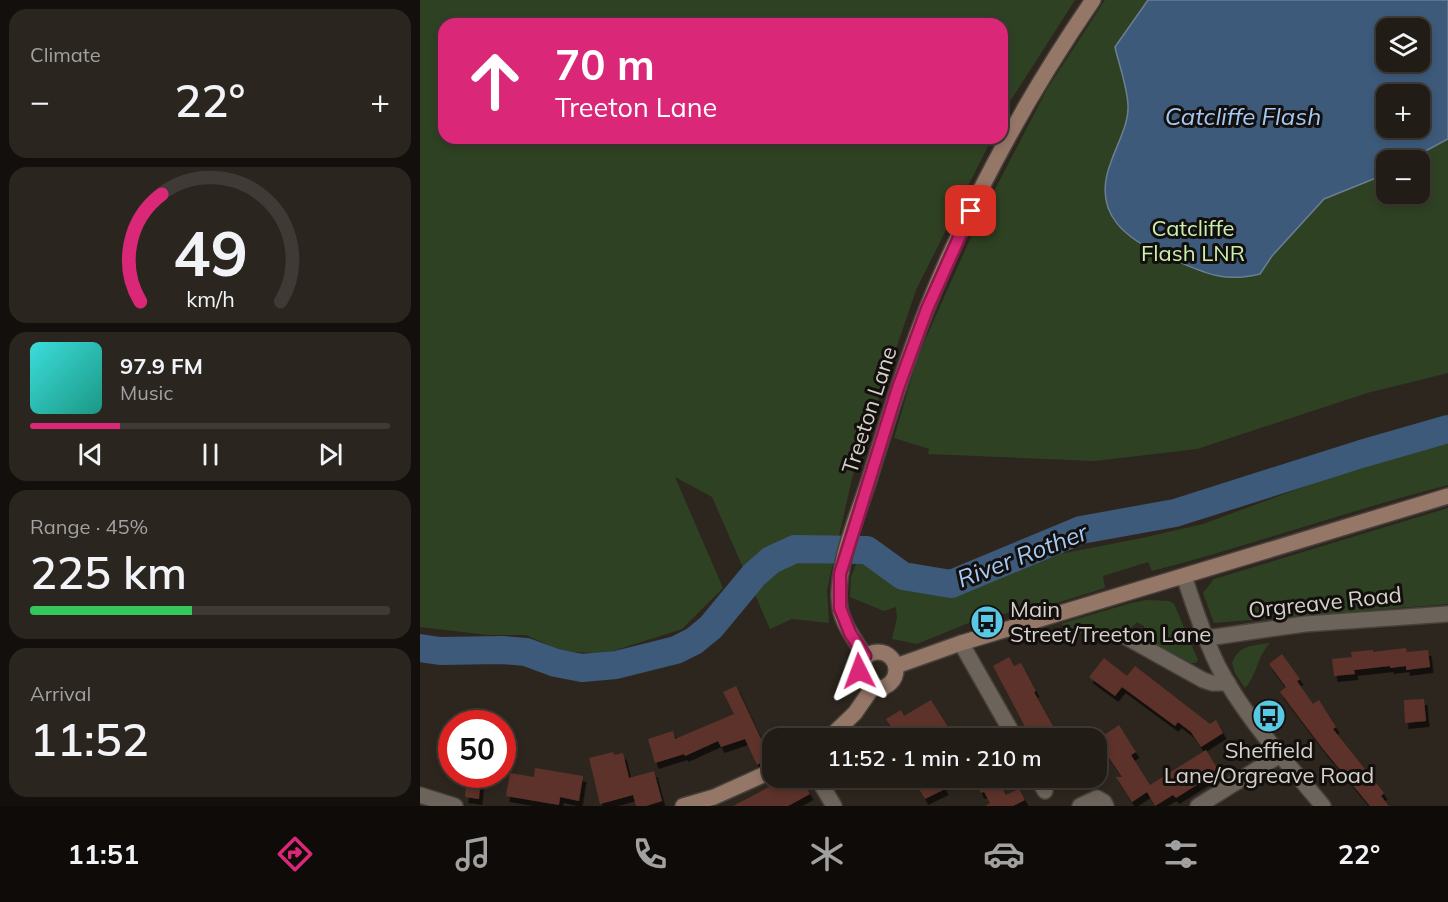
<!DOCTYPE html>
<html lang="en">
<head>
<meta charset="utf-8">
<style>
	:root { --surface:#221c16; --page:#2a251f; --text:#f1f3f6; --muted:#a2a1a1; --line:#3f3a35; --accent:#db2777 }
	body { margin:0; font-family:Mulish,sans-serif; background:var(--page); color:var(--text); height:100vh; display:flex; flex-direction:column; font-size:22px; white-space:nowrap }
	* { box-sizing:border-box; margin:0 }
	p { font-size:20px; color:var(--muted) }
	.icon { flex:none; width:33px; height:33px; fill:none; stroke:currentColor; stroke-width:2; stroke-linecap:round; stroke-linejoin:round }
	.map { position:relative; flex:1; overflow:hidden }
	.drawer { display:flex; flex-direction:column; gap:9px; padding:9px; background:#130f0c; width:420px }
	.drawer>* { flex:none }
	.hud { position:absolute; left:18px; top:18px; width:570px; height:126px; border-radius:18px; box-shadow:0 3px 9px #0003,0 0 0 2px var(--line); background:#db2777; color:#fff; overflow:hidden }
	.tools { position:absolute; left:956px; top:18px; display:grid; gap:12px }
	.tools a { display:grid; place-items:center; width:54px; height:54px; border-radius:12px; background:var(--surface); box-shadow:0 3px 9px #0003,0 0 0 2px var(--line); font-size:30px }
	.speed { position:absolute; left:18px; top:710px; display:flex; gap:12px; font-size:30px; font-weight:700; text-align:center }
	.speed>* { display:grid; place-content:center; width:78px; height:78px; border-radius:50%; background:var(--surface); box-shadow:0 3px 9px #0003,0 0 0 2px var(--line); line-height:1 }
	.speed .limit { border:9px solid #d22; background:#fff; color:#111 }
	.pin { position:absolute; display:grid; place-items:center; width:51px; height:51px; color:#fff; margin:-26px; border-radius:12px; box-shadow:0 3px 9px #0006 }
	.me { position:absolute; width:66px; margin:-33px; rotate:357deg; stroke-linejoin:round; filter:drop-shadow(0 0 4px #0008) }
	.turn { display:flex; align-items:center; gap:21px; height:126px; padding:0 18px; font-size:27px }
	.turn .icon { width:78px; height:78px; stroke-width:2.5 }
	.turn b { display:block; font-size:42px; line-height:51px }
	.big { font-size:45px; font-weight:600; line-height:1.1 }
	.drawer .card { flex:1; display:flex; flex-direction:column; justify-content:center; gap:9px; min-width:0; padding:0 21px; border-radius:18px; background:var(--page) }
	.drawer .dial { align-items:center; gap:0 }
	.dial svg { height:156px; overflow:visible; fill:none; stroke:var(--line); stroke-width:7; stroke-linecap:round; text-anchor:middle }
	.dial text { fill:var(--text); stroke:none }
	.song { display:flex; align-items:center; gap:18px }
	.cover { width:72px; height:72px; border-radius:9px; background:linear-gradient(135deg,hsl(180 70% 55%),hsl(170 70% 35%)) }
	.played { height:6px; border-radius:3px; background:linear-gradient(90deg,var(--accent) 25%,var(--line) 25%) }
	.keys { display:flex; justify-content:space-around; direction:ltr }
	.heat { display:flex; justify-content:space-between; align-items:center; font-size:33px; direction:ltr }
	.charge { height:9px; border-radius:4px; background:linear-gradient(90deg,#34c759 45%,var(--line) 0) }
	.trip { position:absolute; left:342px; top:728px; width:345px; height:60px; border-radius:18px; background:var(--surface); box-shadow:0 3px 9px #0003,0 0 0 2px var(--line); font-weight:600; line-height:60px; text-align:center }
	.menu { display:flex; height:96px; justify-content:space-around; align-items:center; background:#0e0b09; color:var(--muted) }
	.menu .icon { width:42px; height:42px }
	.menu .current { color:var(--accent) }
	.menu b { font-size:27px; color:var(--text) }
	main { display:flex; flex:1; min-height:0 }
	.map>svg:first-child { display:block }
	.green { fill:#2f4123; fill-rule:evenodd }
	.water { fill:#3d5a7b; stroke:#6b7e93; stroke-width:1.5; fill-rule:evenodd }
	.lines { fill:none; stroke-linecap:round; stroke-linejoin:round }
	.river { stroke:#3d5a7b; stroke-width:28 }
	.building { fill:#5d3329; filter:url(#shadow) }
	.minor-casing { stroke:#47413b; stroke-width:18 }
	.secondary-casing { stroke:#47413b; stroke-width:18 }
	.minor { stroke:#6c645b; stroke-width:15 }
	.secondary { stroke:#957768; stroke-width:15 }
	.route-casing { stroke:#8e194d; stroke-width:15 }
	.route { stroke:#db2777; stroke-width:10 }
	.labels { text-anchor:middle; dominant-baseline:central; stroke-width:6; stroke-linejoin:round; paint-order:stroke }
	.park-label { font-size:22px; fill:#c8f0af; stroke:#130f0c }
	.street-label { font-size:22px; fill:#d6d1cc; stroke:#130f0c }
	.poi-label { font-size:22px; fill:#d6d1cc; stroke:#130f0c; text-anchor:start }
	.water-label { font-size:24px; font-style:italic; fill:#a3c9f6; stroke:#130f0c }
</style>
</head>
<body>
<main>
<section class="drawer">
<div class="card"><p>Climate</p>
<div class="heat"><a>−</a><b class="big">22°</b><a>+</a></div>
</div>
<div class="card dial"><svg viewBox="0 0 100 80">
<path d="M14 69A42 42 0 1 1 86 69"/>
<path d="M14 69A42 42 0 0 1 25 14" stroke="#db2777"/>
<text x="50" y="56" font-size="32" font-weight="700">49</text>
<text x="50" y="72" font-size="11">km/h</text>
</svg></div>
<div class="card">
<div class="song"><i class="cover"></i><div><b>97.9 FM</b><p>Music</p></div></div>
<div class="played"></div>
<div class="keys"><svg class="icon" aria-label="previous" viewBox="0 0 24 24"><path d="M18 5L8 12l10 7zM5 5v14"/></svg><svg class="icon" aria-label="pause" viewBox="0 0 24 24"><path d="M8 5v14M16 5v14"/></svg><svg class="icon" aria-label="next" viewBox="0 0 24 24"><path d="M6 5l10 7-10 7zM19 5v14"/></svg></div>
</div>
<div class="card"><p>Range · 45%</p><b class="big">225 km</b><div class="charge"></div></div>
<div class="card"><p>Arrival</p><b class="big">11:52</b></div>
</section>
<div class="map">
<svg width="1028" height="806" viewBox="0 0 1028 806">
	<defs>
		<filter id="shadow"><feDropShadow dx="3.5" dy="6" stdDeviation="0" flood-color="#0009"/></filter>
	</defs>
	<rect width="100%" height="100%" fill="#2d261e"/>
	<!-- green -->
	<g class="green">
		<polygon points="0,0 655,0 591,100 582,118 582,24 24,24 24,138 572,138 496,290 432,478 407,590 409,623 372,619 350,629 292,497 255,477 303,588 262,629 193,651 172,653 142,651 106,635 68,635 0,627"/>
		<path d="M685,0H1028V373L947,393L777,449L675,461L508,454L509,449L474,438L498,356L554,230L627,89ZM966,28H999V62H966ZM966,94H999V128H966ZM966,160H999V194H966Z"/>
		<path d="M1028,442V485C928,511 831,545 732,571L728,562L683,576L685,588L630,605L561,618L497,644L472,639L477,618L476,607L464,611L430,597L431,577L438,559L473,581L489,587L532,591L635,555L722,538L783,524L916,475L1001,448Z"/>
		<polygon points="1028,508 1028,604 794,623 783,593 794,579"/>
		<polygon points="727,600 749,601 754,604 778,660 776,663 771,663 727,640 724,634 724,626 717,622 709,630 697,629 689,639 665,635 640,624 711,603"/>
		<path d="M850,643C837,656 837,676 825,688L815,673L812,663C820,644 832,646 850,643Z"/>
	</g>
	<!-- water -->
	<path class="water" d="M728,0H1028V139L989,160H966V174L904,199L852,256L840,274C803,283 785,273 752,259C708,241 670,215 691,162C697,144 709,124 708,105C707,86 699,65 695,47ZM966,28H999V62H966ZM966,94H999V128H966Z"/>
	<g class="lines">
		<!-- river -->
		<polyline class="river" points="0,648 20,651 82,650 106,652 136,663 162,668 196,665 256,650 274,641 291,627 334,575 351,560 375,549 447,550 483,576 531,584 661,530 755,513 941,454 1028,429"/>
	</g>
	<!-- building -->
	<g class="building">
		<polygon points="986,648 987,652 1008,650 1010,667 986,670 986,666 970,668 970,666 934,670 935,674 914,676 912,659 932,657 931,652 953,650 953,652"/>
		<polygon points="862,654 880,679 877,681 893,704 899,700 916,727 913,729 964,793 961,796 969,806 950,806 903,749 860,692 866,687 849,664"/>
		<polygon points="589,657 594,666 601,663 616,691 614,692 637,733 629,738 611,738 573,666"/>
		<polygon points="684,658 707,676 715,666 790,724 796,720 803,733 781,747 771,732 758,722 755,726 702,687 695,696 669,677"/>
		<polygon points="316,686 350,758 337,765 325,739 301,747 298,741 265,756 264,754 235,763 228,739 253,731 255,739 314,714 303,692"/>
		<polygon points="1004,699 1006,721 985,723 984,700"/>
		<polygon points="511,700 535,738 478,738 466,719 481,710 484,716"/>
		<polygon points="699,725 716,752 711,755 730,785 786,750 799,771 756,798 753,795 735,806 727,792 712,802 696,777 702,777 677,740"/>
		<polygon points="193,752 194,755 203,753 209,778 234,771 242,801 226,806 216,806 213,795 180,804 169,758"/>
		<polygon points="115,768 163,776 159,801 140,797 139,805 86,796 90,773 114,777"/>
		<polygon points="47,774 61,774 59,799 45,797"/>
		<polygon points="368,777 381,777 390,794 368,806 313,806"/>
		<polygon points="509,777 519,777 525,789 505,799 496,784"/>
		<polygon points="563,777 576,777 586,795 599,789 605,800 593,806 565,806 570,803 564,792 561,793 555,781"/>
	</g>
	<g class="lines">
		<!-- minor casing -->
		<g class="minor-casing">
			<g id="minor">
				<path d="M764,576C774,606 784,638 798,666C825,718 866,761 903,806"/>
				<polyline points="704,636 783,680 792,683 808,683"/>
				<polyline points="787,638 885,624 1028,614"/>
				<polyline points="541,643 595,738"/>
				<polyline points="397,777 414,806"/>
				<polyline points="617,777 625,791"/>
				<polyline points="0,795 35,806"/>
				<polyline points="660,806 677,798 684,802 686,806"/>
				<polyline points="778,806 860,755"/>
			</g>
		</g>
		<!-- secondary casing -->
		<g class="secondary-casing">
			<g id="secondary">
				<circle cx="458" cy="670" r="18"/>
				<path d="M445,656C436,641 423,625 420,608C414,570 437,517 449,480C467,422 485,364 507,308C551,199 607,96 673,0"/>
				<polyline points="476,666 541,643 1028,496"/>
				<polyline points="409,738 435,713 453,687"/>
				<polyline points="263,806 294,797 352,771"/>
			</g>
		</g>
		<!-- minor -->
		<use href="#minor" class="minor"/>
		<!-- secondary -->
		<use href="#secondary" class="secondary"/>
	</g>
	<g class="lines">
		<!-- route casing -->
		<g class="route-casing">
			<polyline id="route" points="439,671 440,665 445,656 430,633 420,608 420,574 478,388 507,309 551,211"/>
		</g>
		<!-- route -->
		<use href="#route" class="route"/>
	</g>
	<!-- icons -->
	<defs>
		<g id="bus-disc" transform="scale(1.725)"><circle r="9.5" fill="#59c8e5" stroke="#130f0c"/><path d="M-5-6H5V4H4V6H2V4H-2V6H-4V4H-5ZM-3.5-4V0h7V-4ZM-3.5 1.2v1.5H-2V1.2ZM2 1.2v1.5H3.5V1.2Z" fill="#111"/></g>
	</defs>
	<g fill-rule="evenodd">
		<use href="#bus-disc" x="567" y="622"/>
		<use href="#bus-disc" x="849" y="716"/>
	</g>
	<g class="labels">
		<!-- park labels -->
		<g class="park-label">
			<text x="773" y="228">Catcliffe<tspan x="773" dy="25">Flash LNR</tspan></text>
		</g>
		<!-- street labels -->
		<g class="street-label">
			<text transform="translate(449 410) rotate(-72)">Treeton Lane</text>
			<text transform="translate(905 602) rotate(-6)">Orgreave Road</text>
		</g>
		<!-- poi labels -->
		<g class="poi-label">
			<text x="590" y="609">Main<tspan x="590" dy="25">Street/Treeton Lane</tspan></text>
			<text x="849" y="750" text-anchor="middle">Sheffield<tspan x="849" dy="25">Lane/Orgreave Road</tspan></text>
		</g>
		<!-- water labels -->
		<g class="water-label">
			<text x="823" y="116">Catcliffe Flash</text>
			<text transform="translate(602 555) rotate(-21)">River Rother</text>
		</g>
	</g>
</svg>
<div class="tools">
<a><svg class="icon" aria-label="layers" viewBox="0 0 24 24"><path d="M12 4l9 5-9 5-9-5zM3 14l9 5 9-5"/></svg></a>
<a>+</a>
<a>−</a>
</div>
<div class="speed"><div class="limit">50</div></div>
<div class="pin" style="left:551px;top:211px;background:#d93025"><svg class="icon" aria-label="arrive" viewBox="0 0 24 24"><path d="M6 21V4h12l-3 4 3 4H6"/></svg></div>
<svg class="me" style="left:439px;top:671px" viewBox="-20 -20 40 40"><path d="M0-17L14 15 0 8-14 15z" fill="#db2777" stroke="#fff" stroke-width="4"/></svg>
<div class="trip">11:52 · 1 min · 210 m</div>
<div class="hud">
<div class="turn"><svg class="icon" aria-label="ahead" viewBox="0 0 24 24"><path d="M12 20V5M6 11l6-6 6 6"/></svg><div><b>70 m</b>Treeton Lane</div></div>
</div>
</div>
</main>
<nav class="menu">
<b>11:51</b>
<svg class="icon current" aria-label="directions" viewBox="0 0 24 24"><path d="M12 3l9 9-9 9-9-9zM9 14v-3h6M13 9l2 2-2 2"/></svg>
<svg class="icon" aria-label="music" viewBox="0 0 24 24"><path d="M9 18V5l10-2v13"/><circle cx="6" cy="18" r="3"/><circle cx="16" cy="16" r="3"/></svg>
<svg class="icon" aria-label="phone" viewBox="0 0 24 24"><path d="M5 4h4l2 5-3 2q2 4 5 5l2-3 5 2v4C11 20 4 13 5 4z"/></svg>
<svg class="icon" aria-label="climate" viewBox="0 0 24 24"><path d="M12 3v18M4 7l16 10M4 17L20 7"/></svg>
<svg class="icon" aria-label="car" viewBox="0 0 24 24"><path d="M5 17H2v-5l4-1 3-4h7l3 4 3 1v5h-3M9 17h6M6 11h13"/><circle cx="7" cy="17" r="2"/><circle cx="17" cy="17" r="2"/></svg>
<svg class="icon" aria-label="filters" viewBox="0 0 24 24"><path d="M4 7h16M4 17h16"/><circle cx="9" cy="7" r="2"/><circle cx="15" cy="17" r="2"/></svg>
<b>22°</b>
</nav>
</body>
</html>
